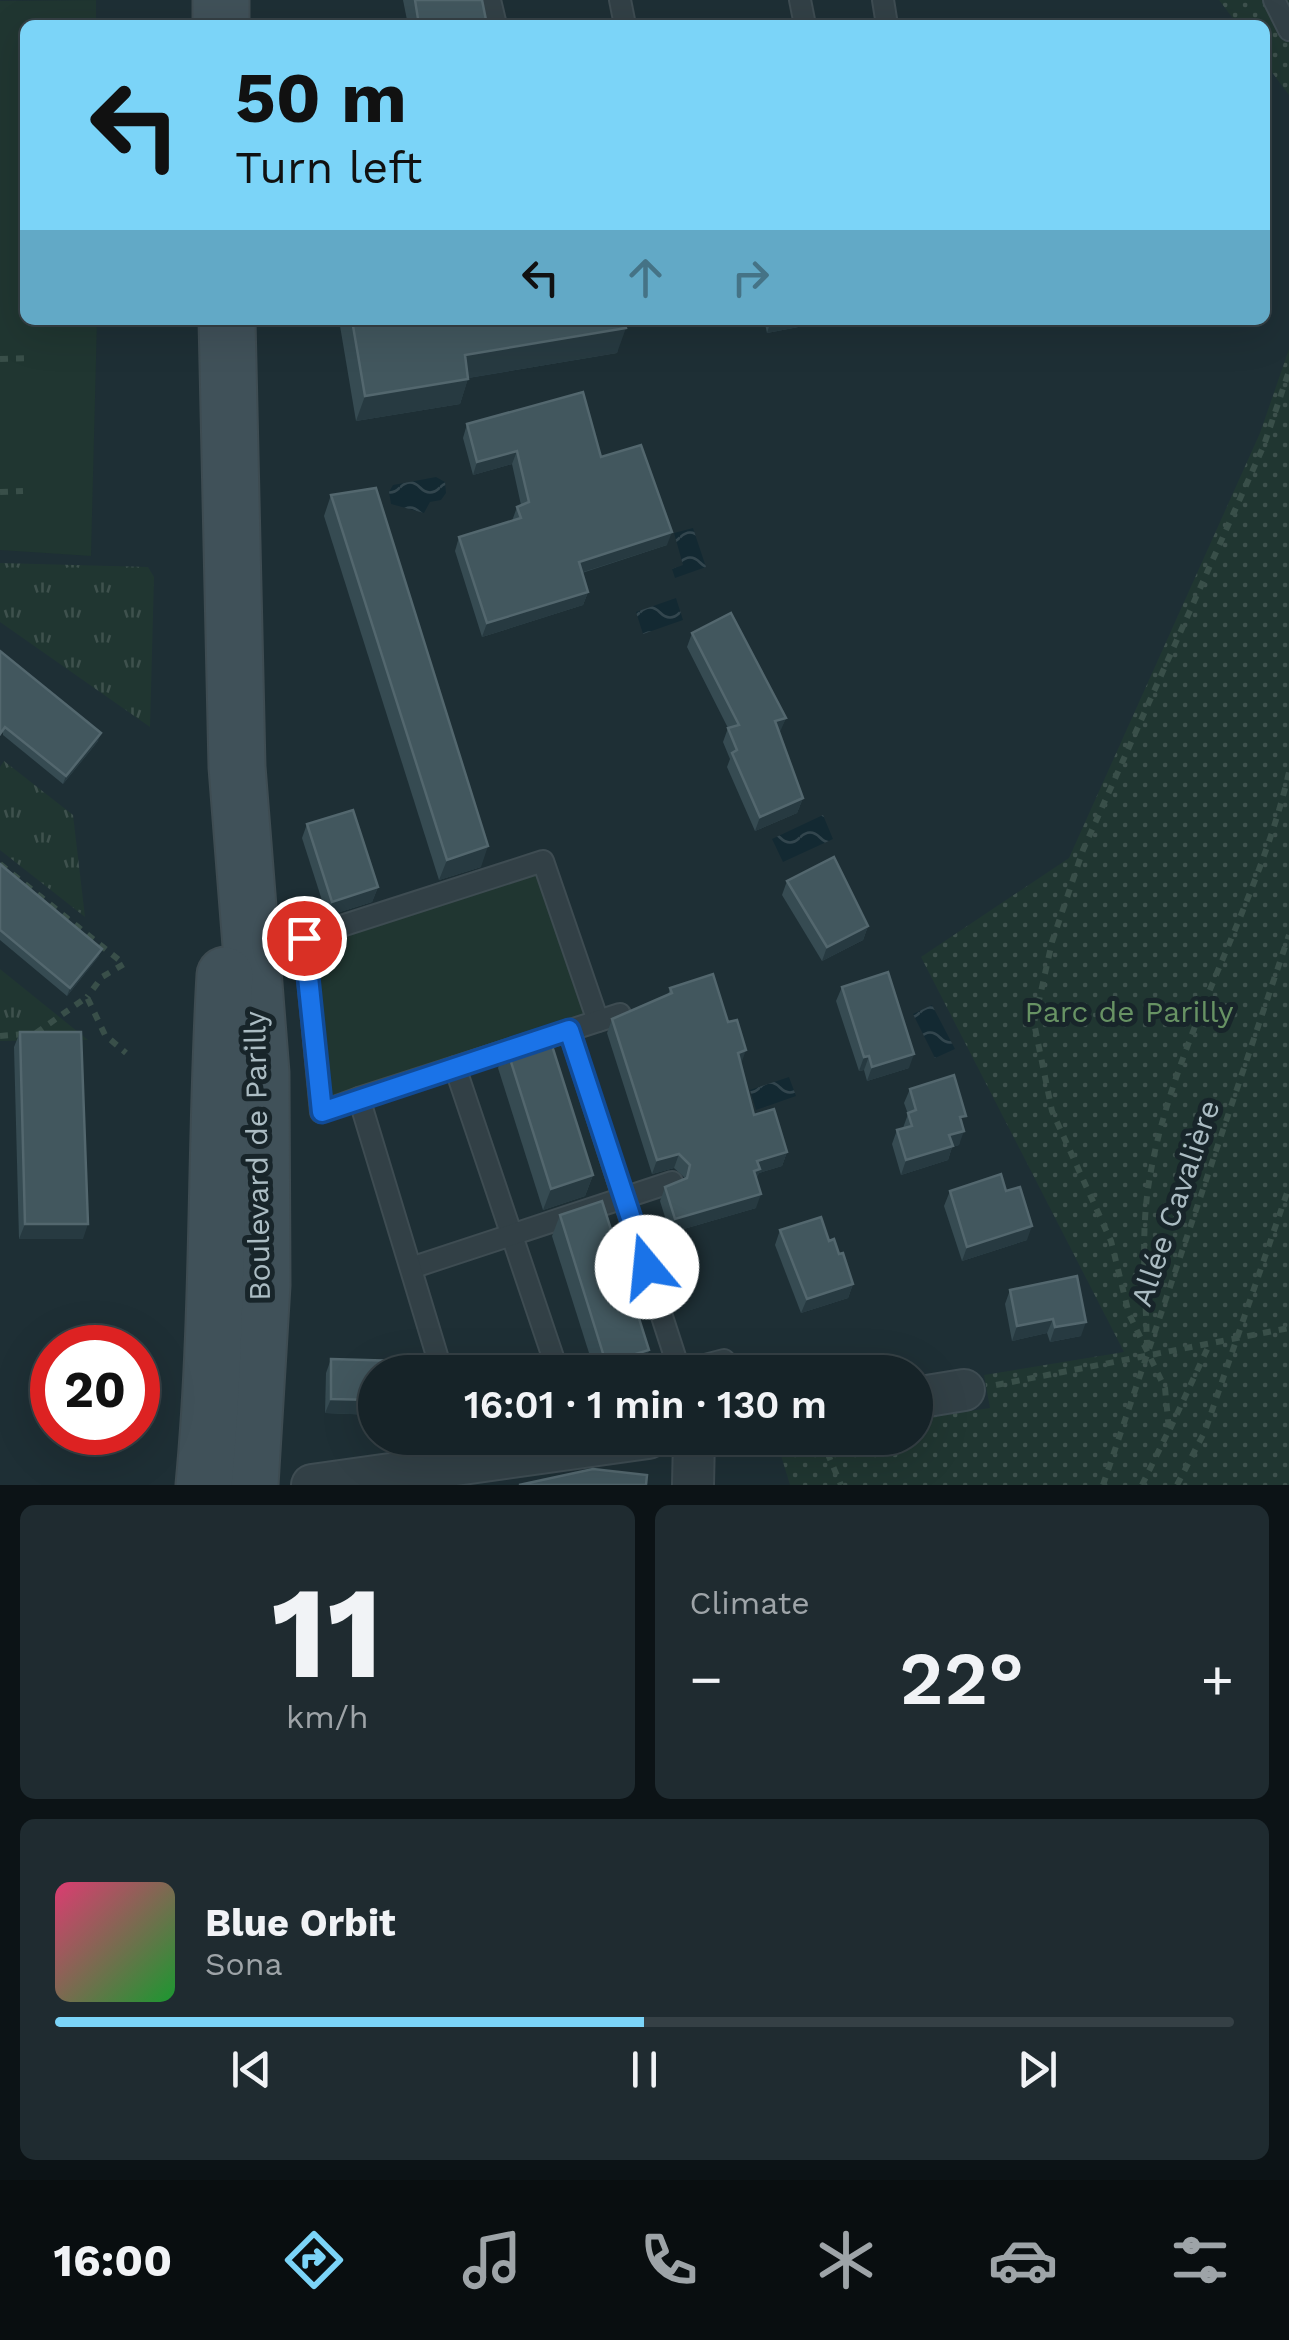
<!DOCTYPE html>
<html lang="en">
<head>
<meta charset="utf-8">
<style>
	:root { --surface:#162328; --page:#1f2b30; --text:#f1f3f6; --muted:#9ea4a8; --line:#354045; --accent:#7bd4f8 }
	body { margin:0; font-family:"Work Sans",sans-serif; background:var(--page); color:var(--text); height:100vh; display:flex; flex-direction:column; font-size:38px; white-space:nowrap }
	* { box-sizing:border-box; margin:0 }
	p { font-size:32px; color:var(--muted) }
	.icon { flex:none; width:55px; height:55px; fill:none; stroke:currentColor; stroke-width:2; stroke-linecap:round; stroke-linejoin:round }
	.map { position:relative; height:1485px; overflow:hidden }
	.panel { display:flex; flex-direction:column; gap:20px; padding:20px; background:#0c1316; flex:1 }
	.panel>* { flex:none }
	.guide { position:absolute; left:20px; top:20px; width:1250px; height:305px; border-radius:15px; box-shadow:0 10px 40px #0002,0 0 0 2px var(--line); background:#7bd4f8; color:#111; overflow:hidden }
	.speed { position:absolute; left:30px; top:1325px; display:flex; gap:20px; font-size:50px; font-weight:700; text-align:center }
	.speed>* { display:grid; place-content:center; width:130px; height:130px; border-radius:50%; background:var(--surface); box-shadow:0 10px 40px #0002,0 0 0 2px var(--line); line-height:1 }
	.speed .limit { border:15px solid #d22; background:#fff; color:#111 }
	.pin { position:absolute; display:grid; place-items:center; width:85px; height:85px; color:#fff; margin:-42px; border:5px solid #fff; border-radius:50%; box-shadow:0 2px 10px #0007 }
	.me { position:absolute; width:110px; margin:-55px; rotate:343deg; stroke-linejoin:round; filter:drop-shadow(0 0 8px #0008) }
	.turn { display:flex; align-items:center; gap:35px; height:210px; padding:0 50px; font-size:45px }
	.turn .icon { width:130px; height:130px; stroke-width:2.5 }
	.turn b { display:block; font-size:70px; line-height:85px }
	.lanes { display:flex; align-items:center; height:95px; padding:0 50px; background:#0003; justify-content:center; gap:50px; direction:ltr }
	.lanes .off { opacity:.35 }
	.big { font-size:75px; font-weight:600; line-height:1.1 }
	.panel .widget { flex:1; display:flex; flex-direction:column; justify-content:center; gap:15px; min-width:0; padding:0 35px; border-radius:15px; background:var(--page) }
	.panel .dial { align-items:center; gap:0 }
	.dial b { font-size:130px; line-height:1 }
	.song { display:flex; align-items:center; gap:30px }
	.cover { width:120px; height:120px; border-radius:15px; background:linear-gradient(135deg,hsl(340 70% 55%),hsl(130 70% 35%)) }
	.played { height:10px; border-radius:5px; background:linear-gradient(90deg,var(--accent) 50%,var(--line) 50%) }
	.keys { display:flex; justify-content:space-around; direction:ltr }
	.heat { display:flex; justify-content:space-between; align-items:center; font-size:55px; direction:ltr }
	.panel .tiles { flex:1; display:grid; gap:20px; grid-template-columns:1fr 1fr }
	.widget:last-child { grid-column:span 2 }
	.trip { position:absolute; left:358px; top:1355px; width:575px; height:100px; border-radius:50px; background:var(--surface); box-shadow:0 10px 40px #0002,0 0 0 2px var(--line); font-weight:600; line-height:100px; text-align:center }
	.tab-bar { display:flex; height:160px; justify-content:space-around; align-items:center; background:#090e10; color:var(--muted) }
	.tab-bar .icon { width:70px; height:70px }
	.tab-bar .active { color:var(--accent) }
	.tab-bar b { font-size:45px; color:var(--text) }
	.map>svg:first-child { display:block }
	.grass { fill:url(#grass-tufts) }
	.park { fill:url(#park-dots) }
	.garden { fill:#203631 }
	.water { fill:url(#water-waves) }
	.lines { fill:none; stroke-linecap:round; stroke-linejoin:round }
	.lane-casing { stroke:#3e4c52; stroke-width:24 }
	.street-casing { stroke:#3e4c52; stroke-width:44 }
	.secondary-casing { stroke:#3e4c52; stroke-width:59 }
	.path { stroke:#394f49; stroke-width:6; stroke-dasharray:8 8; stroke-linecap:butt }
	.lane { stroke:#324046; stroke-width:20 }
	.street { stroke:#324046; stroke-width:40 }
	.secondary { stroke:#405159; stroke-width:55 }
	.wall { fill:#364b52 }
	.shaded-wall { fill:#273a41 }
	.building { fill:#42575e; stroke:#53676e; stroke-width:2.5 }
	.route-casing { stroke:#114b97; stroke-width:25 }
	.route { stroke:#1a73e8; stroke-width:18 }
	.labels { text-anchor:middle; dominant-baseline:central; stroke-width:10; stroke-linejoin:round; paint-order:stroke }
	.park-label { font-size:30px; fill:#689364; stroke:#18252a }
	.street-label { font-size:30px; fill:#abbcc3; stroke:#18252a }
</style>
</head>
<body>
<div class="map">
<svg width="1289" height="1485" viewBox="0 0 1289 1485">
	<defs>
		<pattern id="grass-tufts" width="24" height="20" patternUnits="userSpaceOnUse" patternTransform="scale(2.5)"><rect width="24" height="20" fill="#203631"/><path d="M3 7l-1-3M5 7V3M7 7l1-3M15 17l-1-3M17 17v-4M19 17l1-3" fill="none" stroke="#3e514d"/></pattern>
		<pattern id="park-dots" width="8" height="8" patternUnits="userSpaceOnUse" patternTransform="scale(2.5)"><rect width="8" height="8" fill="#203631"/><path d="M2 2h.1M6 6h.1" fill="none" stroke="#3e514d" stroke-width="1.8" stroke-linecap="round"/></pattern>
		<pattern id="water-waves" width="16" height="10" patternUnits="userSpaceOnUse" patternTransform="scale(2.5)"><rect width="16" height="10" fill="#132932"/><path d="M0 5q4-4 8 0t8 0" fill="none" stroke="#33464e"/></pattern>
	</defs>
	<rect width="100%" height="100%" fill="#1e2f35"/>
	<!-- grass -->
	<g class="grass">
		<polygon points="0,563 148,567 154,577 150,727 0,622"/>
		<polygon points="4,761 73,815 85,917 0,850 0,767"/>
		<polygon points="0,969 88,1040 0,1041"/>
	</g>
	<!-- park -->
	<g class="park">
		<polygon points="1219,0 1289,0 1289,95 1265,63 1265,25 1238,25"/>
		<polygon points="1289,349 1289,1485 790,1485 776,1439 915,1438 915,1419 990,1408 984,1375 1124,1352 921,957 1069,858 1260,433"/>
	</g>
	<!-- garden -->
	<g class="garden">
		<polygon points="96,0 96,25 25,25 25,320 97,320 91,556 0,550 0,1"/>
		<polygon points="539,870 585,1018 332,1096 312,943"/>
	</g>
	<!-- water -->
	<g class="water">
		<polygon points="436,477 445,482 446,493 441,500 430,502 424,513 391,504 389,492 393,485"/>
		<polygon points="693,528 706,567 675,578 672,569 683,565 674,533"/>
		<polygon points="676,598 683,620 643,634 636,612"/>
		<polygon points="823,815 833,839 783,862 772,839"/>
		<polygon points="932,1005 955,1049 935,1058 913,1014"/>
		<polygon points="789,1077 796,1096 756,1110 750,1090"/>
	</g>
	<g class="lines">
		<!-- lane casing -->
		<g class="lane-casing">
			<g id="lane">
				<polyline points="490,0 496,25"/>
				<polyline points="620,0 625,25"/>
				<polyline points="800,0 805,25"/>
				<polyline points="883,0 887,25"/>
				<polyline points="1274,0 1289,30"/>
				<polyline points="569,1030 680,1372"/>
				<polyline points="455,1067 558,1372"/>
				<polyline points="359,1098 321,1112 304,938 543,861 598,1021"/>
				<polyline points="411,1268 672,1182"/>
				<polyline points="442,1372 359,1098 620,1014"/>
				<polyline points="678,1372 724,1360"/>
				<polyline points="460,1438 463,1463"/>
			</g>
		</g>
		<!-- street casing -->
		<g class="street-casing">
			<g id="street">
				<polyline points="915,1398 964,1390"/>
				<polyline points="312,1485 648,1438"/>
				<polyline points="693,1485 694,1438"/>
			</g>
		</g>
		<!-- secondary casing -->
		<g class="secondary-casing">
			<g id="secondary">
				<polyline points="221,0 221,25"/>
				<polyline points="227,320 237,767 261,1073 262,1285 250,1485"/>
				<path d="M204,1485C220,1315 215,1145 225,975"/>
			</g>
		</g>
		<!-- path -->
		<g class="path">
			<polyline points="0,359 32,358"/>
			<polyline points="0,492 23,491"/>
			<polyline points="0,864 124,964 102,977 87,997"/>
			<polyline points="36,1033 87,997 105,1035 126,1053"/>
			<polyline points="0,1036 24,1034"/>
			<path d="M1147,1348C1146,1292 1140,1238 1149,1182C1172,1040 1258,909 1289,772"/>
			<polyline points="996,1385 1289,1328"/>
			<polyline points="1170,1429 1210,1343"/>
			<polyline points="821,1438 841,1485"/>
			<polyline points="1103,1485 1289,935"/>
			<polyline points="1142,1485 1169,1430 1165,1388 1129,1314 1111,1241 1052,1111 1034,1023 1052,942 1083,850 1264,445 1289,371"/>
			<polyline points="1177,1485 1205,1431 1289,1187"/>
		</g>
		<!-- lane -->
		<use href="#lane" class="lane"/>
		<!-- street -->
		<use href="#street" class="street"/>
		<!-- secondary -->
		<use href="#secondary" class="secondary"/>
	</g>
	<!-- wall -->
	<g class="wall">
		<polygon points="403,0 482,0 487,25 408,25"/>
		<polygon points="339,320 624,320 617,353 468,378 460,404 356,421"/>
		<polygon points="764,320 835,320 767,333"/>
		<polygon points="467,424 601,457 667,545 582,573 588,592 583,605 482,637 455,551 459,537 512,521 517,507 521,505 512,464 473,475 463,438"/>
		<polygon points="331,495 481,867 439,880 324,516"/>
		<polygon points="692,633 786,718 779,732 803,798 797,813 755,831 727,767 730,759 723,742 728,728 687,647"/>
		<polygon points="0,651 98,741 63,784 3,735"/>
		<polygon points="307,824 378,887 372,902 327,916 302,838"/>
		<polygon points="0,864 99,956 67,996 0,940"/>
		<polygon points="787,881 868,926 863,940 822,961 782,895"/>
		<polygon points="842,987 909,1068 867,1081 864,1070 859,1071 836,1001"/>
		<polygon points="670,988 741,1064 754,1115 787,1152 782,1166 759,1173 756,1178 756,1208 670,1233 660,1201 665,1187 685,1178 674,1168 652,1174 607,1033 612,1019 668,995"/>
		<polygon points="20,1032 83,1239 19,1239 14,1047"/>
		<polygon points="506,1046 593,1175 585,1196 543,1210 498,1068"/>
		<polygon points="910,1089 963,1125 959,1145 952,1147 948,1160 901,1175 892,1144 897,1130 903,1128 908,1114 904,1103"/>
		<polygon points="950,1191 1006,1191 1027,1240 962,1261 944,1206"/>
		<polygon points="560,1215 649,1350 641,1371 636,1372 595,1372 552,1236"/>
		<polygon points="780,1230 829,1241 839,1254 853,1284 848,1298 801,1313 775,1245"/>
		<polygon points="1010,1290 1081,1336 1050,1342 1047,1333 1012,1341 1005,1304"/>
		<polygon points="331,1359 375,1372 375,1415 325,1413 326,1373"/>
	</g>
	<!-- shaded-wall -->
	<g class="shaded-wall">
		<polygon points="771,320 835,320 767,333"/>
		<polygon points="626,328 617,353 456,380 465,355"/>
		<polygon points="468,379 460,404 356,421 365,396"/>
		<polygon points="517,451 512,464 473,475 477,462"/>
		<polygon points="672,532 667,545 574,575 579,562"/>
		<polygon points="588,592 583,605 482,637 487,623"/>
		<polygon points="786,718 780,732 770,736 775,721"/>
		<polygon points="101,733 98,741 63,784 66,776"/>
		<polygon points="803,798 797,813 755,831 760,817"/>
		<polygon points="488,846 481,867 439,880 447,860"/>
		<polygon points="378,887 372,902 327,916 332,902"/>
		<polygon points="868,926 863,940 822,961 827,947"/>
		<polygon points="102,949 99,956 67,996 70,988"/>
		<polygon points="746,1050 741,1064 738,1053"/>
		<polygon points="914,1054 909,1068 867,1081 872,1067"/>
		<polygon points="869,1056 864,1070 859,1071 864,1057"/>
		<polygon points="964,1131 959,1145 952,1147 948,1160 901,1175 906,1160 949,1135"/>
		<polygon points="787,1152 782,1166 759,1173 755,1183 752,1175 757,1161"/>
		<polygon points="679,1154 674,1168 652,1174 657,1160"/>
		<polygon points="593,1175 585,1196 543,1210 551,1189"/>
		<polygon points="761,1194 756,1208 670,1233 675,1219"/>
		<polygon points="25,1224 88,1224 83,1239 19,1239"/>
		<polygon points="1032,1226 1027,1240 962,1261 967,1247"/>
		<polygon points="853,1284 848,1298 801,1313 807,1299"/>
		<polygon points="1053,1319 1047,1333 1012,1341 1017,1326"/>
		<polygon points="1086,1322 1081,1336 1050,1342 1055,1327"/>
		<polygon points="649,1350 641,1371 636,1372 603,1372 606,1363"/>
		<polygon points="331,1399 375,1400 375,1415 325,1413"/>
	</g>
	<!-- building -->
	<g class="building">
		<polygon points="415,0 482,0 487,25 419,25"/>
		<polygon points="352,320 624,320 626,328 465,355 468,379 365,396"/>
		<polygon points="583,392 601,457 641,445 672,532 579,562 588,592 487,623 459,537 521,518 517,507 529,502 517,451 477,462 467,424"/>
		<polygon points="376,488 488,846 447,860 331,495"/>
		<polygon points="731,613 786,718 775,721 803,798 760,817 732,753 737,750 728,728 739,725 692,633"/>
		<polygon points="0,651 101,733 66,776 5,727 0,734"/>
		<polygon points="353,810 378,887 332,902 307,824"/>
		<polygon points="834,857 868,926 827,947 787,881"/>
		<polygon points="0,864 102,949 70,988 0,930"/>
		<polygon points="888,972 914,1054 872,1067 869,1056 864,1057 842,987"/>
		<polygon points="713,974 728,1022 737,1020 746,1050 738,1053 754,1115 774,1109 787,1152 757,1161 760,1169 754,1171 761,1194 675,1219 665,1187 687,1178 690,1165 679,1154 657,1160 612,1019 672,993 670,988"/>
		<polygon points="20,1032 81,1032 88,1224 25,1224"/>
		<polygon points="548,1033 593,1175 551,1189 506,1046"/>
		<polygon points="954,1075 966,1116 960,1117 964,1131 949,1135 953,1146 906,1160 897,1130 912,1126 908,1113 916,1110 910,1089"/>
		<polygon points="1001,1174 1006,1191 1020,1187 1032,1226 967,1247 950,1191"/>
		<polygon points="602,1201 649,1350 606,1363 560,1215"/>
		<polygon points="821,1217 829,1241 834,1239 839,1254 843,1253 853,1284 807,1299 780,1230"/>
		<polygon points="1077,1276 1086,1322 1055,1327 1053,1319 1017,1326 1010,1290"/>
		<polygon points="331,1359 399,1361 399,1372 375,1372 375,1400 331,1399"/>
		<polygon points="593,1469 647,1475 646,1485 519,1485"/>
	</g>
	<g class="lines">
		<!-- route casing -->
		<g class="route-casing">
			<polyline id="route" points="304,938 322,1112 569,1030 647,1267"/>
		</g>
		<!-- route -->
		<use href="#route" class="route"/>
	</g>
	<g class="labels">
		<!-- park labels -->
		<g class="park-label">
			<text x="1129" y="1011">Parc de Parilly</text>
		</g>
		<!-- street labels -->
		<g class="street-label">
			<text transform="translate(257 1156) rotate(-91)">Boulevard de Parilly</text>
			<text transform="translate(1175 1203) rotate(-71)">Allée Cavalière</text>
		</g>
	</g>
</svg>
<div class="speed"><div class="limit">20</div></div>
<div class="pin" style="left:304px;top:938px;background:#d93025"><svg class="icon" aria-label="arrive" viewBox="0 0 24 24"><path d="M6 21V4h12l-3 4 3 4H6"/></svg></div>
<svg class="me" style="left:647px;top:1267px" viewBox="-20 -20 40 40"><circle r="19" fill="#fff"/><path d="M0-13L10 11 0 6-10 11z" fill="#1a73e8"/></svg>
<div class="trip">16:01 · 1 min · 130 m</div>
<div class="guide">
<div class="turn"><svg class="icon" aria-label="left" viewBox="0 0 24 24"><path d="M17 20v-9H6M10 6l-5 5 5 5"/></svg><div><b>50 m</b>Turn left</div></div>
<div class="lanes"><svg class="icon" aria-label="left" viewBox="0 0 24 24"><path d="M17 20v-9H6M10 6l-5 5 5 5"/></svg><svg class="icon off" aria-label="ahead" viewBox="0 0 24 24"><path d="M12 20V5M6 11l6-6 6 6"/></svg><svg class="icon off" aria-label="right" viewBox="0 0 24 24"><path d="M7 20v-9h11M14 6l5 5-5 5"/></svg></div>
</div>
</div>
<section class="panel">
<div class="tiles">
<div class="widget dial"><b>11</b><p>km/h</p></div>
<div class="widget"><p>Climate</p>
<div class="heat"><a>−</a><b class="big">22°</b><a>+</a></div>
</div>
<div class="widget">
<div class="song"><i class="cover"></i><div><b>Blue Orbit</b><p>Sona</p></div></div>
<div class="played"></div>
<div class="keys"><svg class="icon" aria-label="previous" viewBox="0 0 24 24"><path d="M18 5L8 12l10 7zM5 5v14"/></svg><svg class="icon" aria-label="pause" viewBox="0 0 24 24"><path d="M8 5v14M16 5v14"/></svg><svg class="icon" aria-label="next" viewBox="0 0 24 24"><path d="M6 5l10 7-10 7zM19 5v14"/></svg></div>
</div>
</div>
</section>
<nav class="tab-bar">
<b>16:00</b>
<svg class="icon active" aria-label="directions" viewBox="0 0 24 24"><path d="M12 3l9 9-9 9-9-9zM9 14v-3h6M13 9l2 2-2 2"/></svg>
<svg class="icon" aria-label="music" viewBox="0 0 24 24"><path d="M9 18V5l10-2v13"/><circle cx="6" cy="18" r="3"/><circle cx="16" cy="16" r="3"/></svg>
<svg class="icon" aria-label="phone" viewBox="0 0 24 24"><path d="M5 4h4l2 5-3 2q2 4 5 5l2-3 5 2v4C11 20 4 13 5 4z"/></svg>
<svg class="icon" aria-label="climate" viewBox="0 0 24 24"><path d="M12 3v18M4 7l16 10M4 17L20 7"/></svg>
<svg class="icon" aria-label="car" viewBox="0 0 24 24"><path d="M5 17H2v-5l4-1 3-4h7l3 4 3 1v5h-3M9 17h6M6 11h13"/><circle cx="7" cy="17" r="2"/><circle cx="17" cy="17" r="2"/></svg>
<svg class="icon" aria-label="filters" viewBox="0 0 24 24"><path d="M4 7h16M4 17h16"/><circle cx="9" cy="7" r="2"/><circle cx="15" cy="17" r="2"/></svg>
</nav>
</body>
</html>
